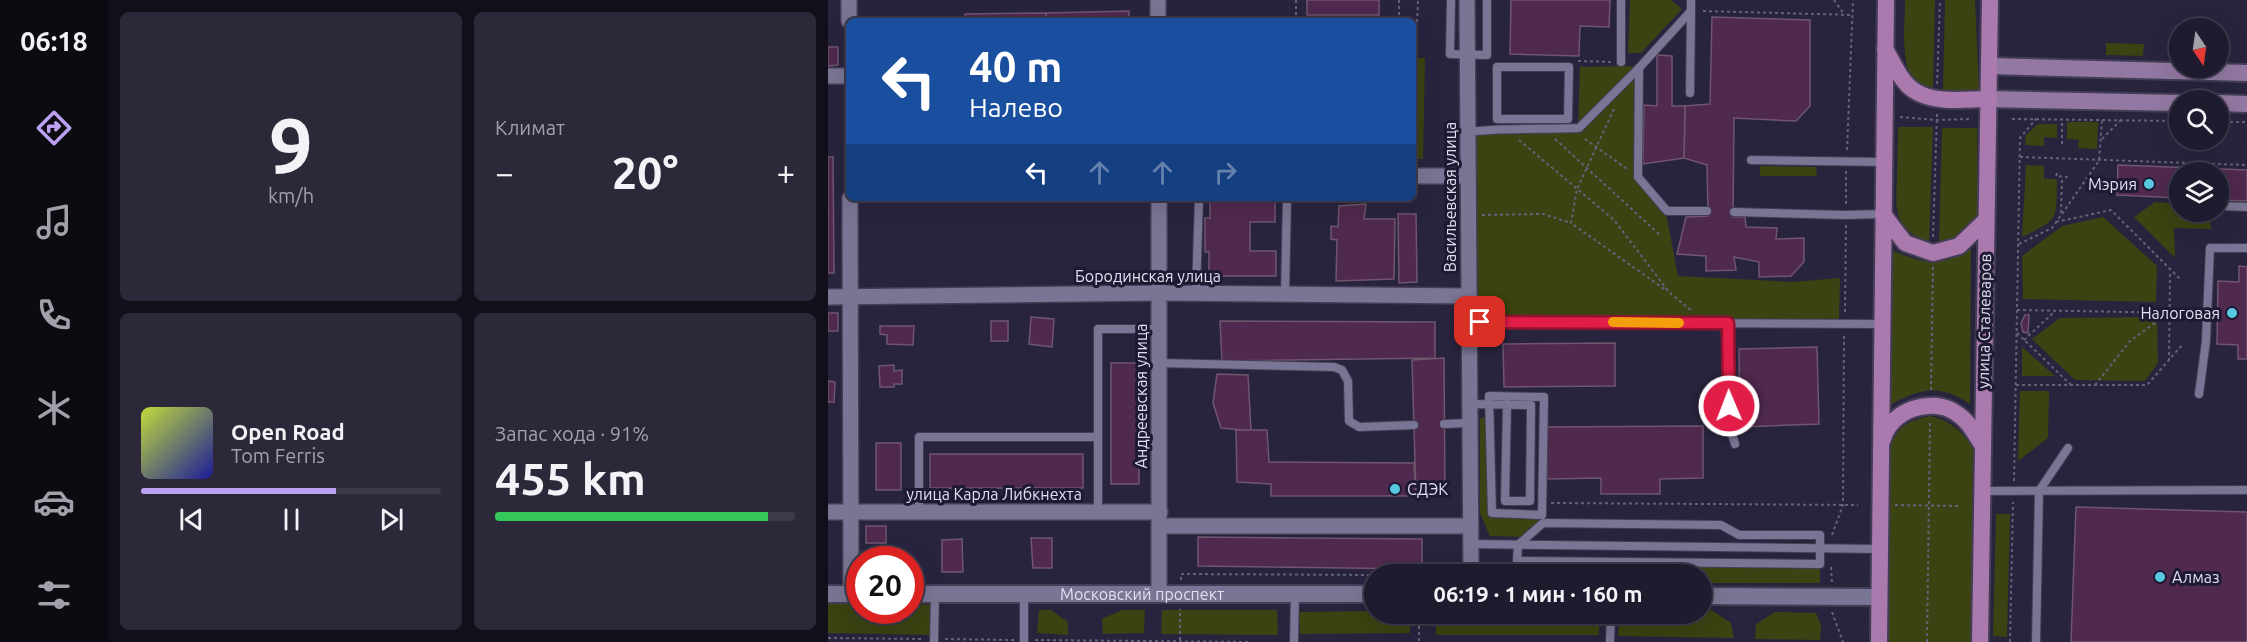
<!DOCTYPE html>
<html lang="ru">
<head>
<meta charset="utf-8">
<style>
	:root { --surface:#1f1b2e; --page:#2c283a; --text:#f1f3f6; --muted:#a1a1aa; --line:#3c394a; --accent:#bca0f2 }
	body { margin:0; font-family:Ubuntu,sans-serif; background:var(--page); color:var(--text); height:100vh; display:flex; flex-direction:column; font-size:22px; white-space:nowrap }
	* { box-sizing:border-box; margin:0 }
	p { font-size:20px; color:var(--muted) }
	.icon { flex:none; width:33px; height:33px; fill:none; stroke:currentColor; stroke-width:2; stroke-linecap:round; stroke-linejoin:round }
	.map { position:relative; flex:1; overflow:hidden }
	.sheet { display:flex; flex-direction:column; gap:12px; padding:12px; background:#110f19; width:720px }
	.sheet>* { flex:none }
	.guide { position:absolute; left:18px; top:18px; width:570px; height:183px; border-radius:9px; box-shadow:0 6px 24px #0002,0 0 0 2px var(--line); background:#1a4fa0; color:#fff; overflow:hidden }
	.needle { width:39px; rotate:167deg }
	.tools { position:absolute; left:1341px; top:18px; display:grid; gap:12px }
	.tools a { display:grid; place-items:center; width:60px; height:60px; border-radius:50%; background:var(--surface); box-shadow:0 6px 24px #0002,0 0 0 2px var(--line); font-size:30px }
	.speed { position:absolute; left:18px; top:546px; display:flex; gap:12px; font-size:30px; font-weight:700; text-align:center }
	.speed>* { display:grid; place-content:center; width:78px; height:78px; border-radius:50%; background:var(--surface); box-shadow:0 6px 24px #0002,0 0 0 2px var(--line); line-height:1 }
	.speed .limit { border:9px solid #d22; background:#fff; color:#111 }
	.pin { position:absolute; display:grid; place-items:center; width:51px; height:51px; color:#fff; margin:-26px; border-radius:12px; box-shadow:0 3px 9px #0006 }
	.me { position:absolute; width:66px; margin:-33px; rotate:359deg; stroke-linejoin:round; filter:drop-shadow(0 0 4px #0008) }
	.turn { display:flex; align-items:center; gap:21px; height:126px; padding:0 24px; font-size:27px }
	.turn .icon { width:78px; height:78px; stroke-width:2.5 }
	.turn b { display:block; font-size:42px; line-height:51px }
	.lanes { display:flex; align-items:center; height:57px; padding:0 24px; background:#0003; justify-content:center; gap:30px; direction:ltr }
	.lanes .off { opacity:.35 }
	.big { font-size:45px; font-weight:700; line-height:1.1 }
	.sheet .tile { flex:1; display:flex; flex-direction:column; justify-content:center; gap:9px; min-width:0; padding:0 21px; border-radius:9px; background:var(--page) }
	.sheet .dial { align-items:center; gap:0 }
	.dial b { font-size:78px; line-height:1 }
	.song { display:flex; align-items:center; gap:18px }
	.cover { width:72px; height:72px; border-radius:9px; background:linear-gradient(135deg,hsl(70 70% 55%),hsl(240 70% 35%)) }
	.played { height:6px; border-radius:3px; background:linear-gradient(90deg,var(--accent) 65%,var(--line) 65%) }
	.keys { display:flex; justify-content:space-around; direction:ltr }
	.heat { display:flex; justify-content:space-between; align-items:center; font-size:33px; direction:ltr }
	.charge { height:9px; border-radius:4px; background:linear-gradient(90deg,#34c759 91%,var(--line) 0) }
	.sheet .tiles { flex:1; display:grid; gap:12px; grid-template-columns:repeat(2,1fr) }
	.trip { position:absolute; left:536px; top:564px; width:348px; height:60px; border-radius:30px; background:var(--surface); box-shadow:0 6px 24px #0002,0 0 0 2px var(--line); font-weight:700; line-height:60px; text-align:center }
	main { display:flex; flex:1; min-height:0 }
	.menu { display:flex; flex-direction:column; width:108px; justify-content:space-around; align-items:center; background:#0c0b12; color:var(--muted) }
	.menu .icon { width:42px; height:42px }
	.menu .current { color:var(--accent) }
	.menu b { font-size:27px; color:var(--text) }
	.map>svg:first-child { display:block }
	.green { fill:#3a4311 }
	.building { fill:#50294e; stroke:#6f566d; stroke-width:1.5 }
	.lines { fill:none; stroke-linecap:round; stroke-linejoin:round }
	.service-casing { stroke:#433e55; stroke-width:10 }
	.minor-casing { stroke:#433e55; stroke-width:18 }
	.tertiary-casing { stroke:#433e55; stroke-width:20 }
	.secondary-casing { stroke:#433e55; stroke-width:20 }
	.primary-casing { stroke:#433e55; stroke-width:20 }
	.path { stroke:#656178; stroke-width:2; stroke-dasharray:3 3; stroke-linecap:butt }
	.service { stroke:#797594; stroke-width:8 }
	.minor { stroke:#797594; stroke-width:15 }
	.tertiary { stroke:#797594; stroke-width:16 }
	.secondary { stroke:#9278a2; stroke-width:16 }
	.primary { stroke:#aa7aaf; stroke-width:16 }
	.route-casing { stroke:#92132f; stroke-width:15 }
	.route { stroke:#e11d48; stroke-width:10 }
	.slow { stroke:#f59e0b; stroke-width:10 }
	.poi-dot { fill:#57c9e3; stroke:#1f1a33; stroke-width:2 }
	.labels { text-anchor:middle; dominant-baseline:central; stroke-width:6; stroke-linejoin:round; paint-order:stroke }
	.poi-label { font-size:16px; fill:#e0deef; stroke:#1f1a33; text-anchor:end }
	.street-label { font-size:16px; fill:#e0deef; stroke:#1f1a33 }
</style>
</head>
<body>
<main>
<nav class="menu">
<b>06:18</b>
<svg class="icon current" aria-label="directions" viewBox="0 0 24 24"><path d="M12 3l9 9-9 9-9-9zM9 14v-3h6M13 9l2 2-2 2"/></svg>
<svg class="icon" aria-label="music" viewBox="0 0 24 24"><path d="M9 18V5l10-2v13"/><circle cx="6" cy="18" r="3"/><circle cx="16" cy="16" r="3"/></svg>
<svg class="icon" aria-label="phone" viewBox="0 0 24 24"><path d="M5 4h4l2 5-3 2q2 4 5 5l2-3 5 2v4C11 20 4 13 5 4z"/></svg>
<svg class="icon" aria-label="climate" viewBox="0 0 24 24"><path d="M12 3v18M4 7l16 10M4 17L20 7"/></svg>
<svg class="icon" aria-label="car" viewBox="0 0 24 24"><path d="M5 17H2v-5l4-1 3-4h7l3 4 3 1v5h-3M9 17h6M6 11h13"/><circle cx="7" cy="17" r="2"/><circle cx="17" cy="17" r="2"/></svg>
<svg class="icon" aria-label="filters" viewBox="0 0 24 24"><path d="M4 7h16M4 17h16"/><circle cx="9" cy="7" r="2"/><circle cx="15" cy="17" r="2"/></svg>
</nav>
<section class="sheet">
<div class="tiles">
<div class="tile dial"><b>9</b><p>km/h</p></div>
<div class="tile"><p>Климат</p>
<div class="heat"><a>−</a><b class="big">20°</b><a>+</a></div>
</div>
<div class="tile">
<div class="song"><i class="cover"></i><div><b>Open Road</b><p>Tom Ferris</p></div></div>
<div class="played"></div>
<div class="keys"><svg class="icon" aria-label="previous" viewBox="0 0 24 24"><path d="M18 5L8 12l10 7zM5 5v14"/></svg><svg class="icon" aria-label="pause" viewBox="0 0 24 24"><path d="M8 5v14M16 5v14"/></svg><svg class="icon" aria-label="next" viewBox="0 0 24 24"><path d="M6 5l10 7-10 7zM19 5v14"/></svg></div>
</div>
<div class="tile"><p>Запас хода · 91%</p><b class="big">455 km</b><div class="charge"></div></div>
</div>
</section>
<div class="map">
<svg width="1419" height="642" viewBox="0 0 1419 642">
	<rect width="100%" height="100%" fill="#29243e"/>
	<!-- green -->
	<g class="green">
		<polygon points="802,0 843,0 854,9 813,53 800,53"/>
		<path d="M1077,0H1107L1105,88C1097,88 1090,87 1085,79C1072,62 1077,21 1077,0Z"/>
		<polygon points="1117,0 1147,0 1151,90 1115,90"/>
		<polygon points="1278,43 1316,44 1315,56 1278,55"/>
		<polygon points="585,58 597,58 595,159 585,159"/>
		<polygon points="809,66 750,126 752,67"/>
		<polygon points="808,74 808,178 838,213 850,276 964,282 1012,278 1011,321 646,319 645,135 752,131"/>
		<polygon points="1239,122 1270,122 1269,149 1250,148 1251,140 1239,139"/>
		<polygon points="1210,124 1229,124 1229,138 1216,137 1216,146 1197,145 1198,135"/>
		<path d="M1070,127H1105L1101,243C1067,229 1067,212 1069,179C1069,161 1070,144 1070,127Z"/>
		<path d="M1114,128H1149V218C1137,230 1129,242 1111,243Z"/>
		<path d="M1198,165L1216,166V179H1229C1228,220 1232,219 1194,237Z"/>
		<polygon points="932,166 988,167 989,176 932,176"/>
		<polygon points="1327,202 1351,204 1352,212 1381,212 1383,229 1346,228 1347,258 1306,217"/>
		<polygon points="1275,217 1329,266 1328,302 1195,299 1194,256 1234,226"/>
		<path d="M1143,249L1142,404C1111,384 1093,388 1062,405L1063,250C1098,264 1109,268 1143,249Z"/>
		<polygon points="1329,317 1330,363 1317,381 1247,380 1204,339 1232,318"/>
		<polygon points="1194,347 1227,376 1194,376"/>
		<polygon points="1192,391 1221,391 1220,438 1190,461"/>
		<path d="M1102,416C1123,421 1132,430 1145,447L1143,642H1059L1061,448C1071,425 1078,422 1102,416Z"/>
		<polygon points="661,417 664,513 714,515 715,523 697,537 662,536 652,513 652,418"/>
		<polygon points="1168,514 1182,514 1179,637 1165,636"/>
		<polygon points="689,561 992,564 992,583 873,583 873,574 661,574 661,570"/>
		<polygon points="0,604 31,604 32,610 82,610 83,604 106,605 104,635 0,633"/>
		<polygon points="211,610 223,610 240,622 240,635 209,633"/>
		<polygon points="294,610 317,610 316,633 275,634 274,619"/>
		<polygon points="334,610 449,610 450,635 333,634"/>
		<polygon points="883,610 903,623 906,638 790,636 791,614 873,614 873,611"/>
		<polygon points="546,611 546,614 582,614 582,633 472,634 471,612"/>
		<polygon points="947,612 988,613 993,625 992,640 927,639 928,624"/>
		<rect x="608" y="614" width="163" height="21"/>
	</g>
	<!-- building -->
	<g class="building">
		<rect x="479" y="0" width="72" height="15"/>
		<polygon points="683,0 782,0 781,27 752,26 751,56 682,54"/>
		<polygon points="301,11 301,21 218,21 218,13"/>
		<polygon points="218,13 218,21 137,21 137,14"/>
		<polygon points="884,17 982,20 982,106 968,121 906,118 905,217 917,217 918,227 949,228 948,239 976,238 976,262 963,276 931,277 931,262 906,257 908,270 878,271 878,256 849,254 858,217 880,216 879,165 856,158 857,106 882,104"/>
		<polygon points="0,47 10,47 10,65 0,66"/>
		<polygon points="829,55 844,56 844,106 857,106 856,158 815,164 816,105 829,106"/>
		<polygon points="0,157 5,157 6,273 0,273"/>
		<polygon points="1290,165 1419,170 1419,201 1390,200 1390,172 1352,172 1352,198 1289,195"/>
		<polygon points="382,198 447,198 447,222 422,222 422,251 448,251 448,276 381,276 381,252 377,252 377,218 382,218"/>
		<polygon points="538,204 536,219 567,219 566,279 508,281 509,240 503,239 503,226 510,227 511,206"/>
		<polygon points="570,214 588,214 589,282 571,283"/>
		<polygon points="1411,266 1419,267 1419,359 1410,359 1410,345 1389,344 1390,281 1411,282"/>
		<rect x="0" y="313" width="10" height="18"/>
		<polygon points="1197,315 1201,315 1200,333 1195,332 1193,323"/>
		<polygon points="203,317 226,319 224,347 201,344"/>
		<rect x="163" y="321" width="17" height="20"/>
		<polygon points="392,321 607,322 607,358 394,361"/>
		<polygon points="52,326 86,326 85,345 59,344 59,335 52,334"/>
		<polygon points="787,343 787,386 676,387 675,344"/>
		<polygon points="989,347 991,424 912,427 911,349"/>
		<polygon points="616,358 617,495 588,496 584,360"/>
		<rect x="283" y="363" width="28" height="121"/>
		<polygon points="66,365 66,371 74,370 74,384 66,384 66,387 52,387 51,366"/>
		<polygon points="389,374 420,375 423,431 393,428 385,403"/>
		<polygon points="0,381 7,382 6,402 0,402"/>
		<polygon points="875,426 875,478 832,479 832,494 773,494 773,478 719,479 719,427"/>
		<polygon points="408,430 439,430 441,462 586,463 588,496 443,496 443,484 409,482"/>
		<rect x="48" y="443" width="25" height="47"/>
		<rect x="102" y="454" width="153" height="34"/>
		<polygon points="1248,507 1419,512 1419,642 1243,642"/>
		<rect x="38" y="526" width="20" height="17"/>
		<polygon points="370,537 594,539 594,569 370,566"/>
		<polygon points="203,538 224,538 224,568 205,568"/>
		<polygon points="134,539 135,572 114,572 114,540"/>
	</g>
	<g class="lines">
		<!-- service casing -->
		<g class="service-casing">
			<g id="service">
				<polyline points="623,0 622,54 659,55 659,0"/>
				<polyline points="793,62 793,0"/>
				<polygon points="669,67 741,67 740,119 669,119"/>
				<polyline points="811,68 810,177 839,211 879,211"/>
				<polyline points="862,93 863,11"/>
				<path d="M640,132C676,127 714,130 751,128L811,68L863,11V0"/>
				<polyline points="923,160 1056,162"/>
				<polyline points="1393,206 1419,207"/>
				<polyline points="906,212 1018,215 1055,214"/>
				<polyline points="368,293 371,198"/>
				<polyline points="457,295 459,198"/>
				<polyline points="641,322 1054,324"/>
				<polyline points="900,323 902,427 907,444"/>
				<polyline points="331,363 506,367 514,370 520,381 521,421 531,427 586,425"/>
				<polyline points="1371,394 1378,341 1382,248 1419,248"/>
				<polygon points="661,396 716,397 714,515 664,513"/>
				<polyline points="642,404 703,405 702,501 677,501 679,404"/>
				<polyline points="616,424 642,423"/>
				<polyline points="1155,491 1419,490"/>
				<polyline points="91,512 91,437 270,437"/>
				<polyline points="270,512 270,329 331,329"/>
				<polygon points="715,523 893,525 911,535 992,535 992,564 689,561 690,545"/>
				<polyline points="642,544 1052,549"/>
				<polyline points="196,594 196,642"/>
				<polyline points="106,642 107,594"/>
				<polyline points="466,642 467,593"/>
				<polyline points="782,642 783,614"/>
				<polyline points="1208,642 1211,491 1240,448"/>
			</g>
		</g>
		<!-- minor casing -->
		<g class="minor-casing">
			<g id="minor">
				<polyline points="21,0 21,21"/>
				<polyline points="330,0 330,21"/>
				<polyline points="639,0 643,574"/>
				<polyline points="0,76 21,76"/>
				<polyline points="585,176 640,176"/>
				<polyline points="22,198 23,594"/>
				<polyline points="0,297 331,293 641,296"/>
				<polyline points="0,512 332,512"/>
				<polyline points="332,526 642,526"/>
				<polyline points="331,593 331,198"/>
			</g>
		</g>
		<!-- tertiary casing -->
		<g class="tertiary-casing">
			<g id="tertiary">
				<polyline points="0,594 32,594"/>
				<path id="s1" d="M82,594H546"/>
				<polyline points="873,596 1051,597"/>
			</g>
		</g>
		<!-- secondary casing -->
		<g class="secondary-casing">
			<g id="secondary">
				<polyline points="1162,66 1419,73"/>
				<polyline points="1161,99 1352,103"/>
				<polyline points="1390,103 1419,104"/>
			</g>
		</g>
		<!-- primary casing -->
		<g class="primary-casing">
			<g id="primary">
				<path d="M1057,49C1065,62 1073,83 1087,91C1106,104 1139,99 1161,99"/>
				<polyline points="1055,214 1077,243 1105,253 1131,246 1158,220"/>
				<path d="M1055,439C1063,410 1103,396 1128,413C1141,421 1147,434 1155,446"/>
				<polyline points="1051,642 1058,0"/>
				<polyline points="1152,642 1162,0"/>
			</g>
		</g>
		<!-- path -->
		<g class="path">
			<polyline points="468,0 468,15 474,21"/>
			<polyline points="1006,0 1016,14"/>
			<polyline points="875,11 1025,15"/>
			<polyline points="571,21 571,0"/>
			<polyline points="585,24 589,24 590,0"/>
			<polyline points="750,61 784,62"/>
			<polyline points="1109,84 1112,0"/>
			<polyline points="786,109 749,189 743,223 839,291"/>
			<polyline points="1072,117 1109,120 1144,119"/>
			<polyline points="1184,119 1352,121"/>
			<polyline points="1390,122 1419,122"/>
			<polyline points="727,139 832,235"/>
			<polyline points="757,139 799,169"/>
			<polyline points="1274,139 1293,120"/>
			<polyline points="691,140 786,220 841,292 865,312"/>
			<polyline points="1234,144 1234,120"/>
			<polyline points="1019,150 1025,0"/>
			<polyline points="1192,157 1419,165"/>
			<polyline points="1229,173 1228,176 1239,177 1240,173"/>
			<polyline points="1018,204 1018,171"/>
			<polyline points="1233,213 1234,177"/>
			<polyline points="654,215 715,214 743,223"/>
			<polyline points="1228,222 1283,210 1353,280"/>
			<polyline points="1105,237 1109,114"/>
			<polyline points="1191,244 1224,228 1271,161 1274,120"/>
			<polyline points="1189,310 1355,313"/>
			<polyline points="1017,312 1018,225"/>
			<polyline points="1189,333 1243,385"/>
			<polyline points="1196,340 1227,311"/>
			<polyline points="1341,361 1342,271"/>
			<polyline points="1188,385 1319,385 1355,344"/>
			<polyline points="1267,385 1302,341 1342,312"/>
			<polyline points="1103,390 1105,267"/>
			<polyline points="1186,481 1192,138 1208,119 1208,115"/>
			<polyline points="723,503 1030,505"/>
			<polyline points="1067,505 1132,506"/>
			<polyline points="1004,535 1015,505 1016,336"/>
			<polyline points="1003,567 1004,582"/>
			<polyline points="353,580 353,574 546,575"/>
			<polyline points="1004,612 1015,642"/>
			<polyline points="591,614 591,642"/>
			<polyline points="0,638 96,639"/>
			<polyline points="117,639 186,640"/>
			<polyline points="207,640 423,642"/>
			<polyline points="352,640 352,609"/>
			<polyline points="1099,642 1102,420"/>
			<polyline points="1182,642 1185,502"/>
		</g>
		<!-- service -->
		<use href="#service" class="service"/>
		<!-- minor -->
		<use href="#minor" class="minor"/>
		<!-- tertiary -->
		<use href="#tertiary" class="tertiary"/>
		<!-- secondary -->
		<use href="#secondary" class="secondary"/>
		<!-- primary -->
		<use href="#primary" class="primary"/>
	</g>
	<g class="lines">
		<!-- route casing -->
		<g class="route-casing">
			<polyline id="route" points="652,322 900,323 901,406"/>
		</g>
		<!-- route -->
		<use href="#route" class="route"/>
		<!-- slow -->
		<polyline class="slow" points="785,322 851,323"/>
	</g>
	<!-- markers -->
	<g class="poi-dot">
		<circle cx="1321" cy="184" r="6"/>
		<circle cx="1404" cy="313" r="6"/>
		<circle cx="567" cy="489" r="6"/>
		<circle cx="1332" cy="577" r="6"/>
	</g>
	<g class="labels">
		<!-- poi labels -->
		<g class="poi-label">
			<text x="1309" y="184">Мэрия</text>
			<text x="1392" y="313">Налоговая</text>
			<text x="579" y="489" text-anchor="start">СДЭК</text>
			<text x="1344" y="577" text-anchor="start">Алмаз</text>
		</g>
		<!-- street labels -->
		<g class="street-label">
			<text transform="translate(622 197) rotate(-90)">Васильевская улица</text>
			<text x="320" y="276">Бородинская улица</text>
			<text transform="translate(1156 321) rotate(-89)">улица Сталеваров</text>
			<text transform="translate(313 396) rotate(-90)">Андреевская улица</text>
			<text x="166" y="494">улица Карла Либкнехта</text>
			<text stroke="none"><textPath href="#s1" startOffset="232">Московский проспект</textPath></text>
		</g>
	</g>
</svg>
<div class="tools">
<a><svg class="needle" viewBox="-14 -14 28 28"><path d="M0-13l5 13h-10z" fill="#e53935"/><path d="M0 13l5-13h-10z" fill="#a1a1aa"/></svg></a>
<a><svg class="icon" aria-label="search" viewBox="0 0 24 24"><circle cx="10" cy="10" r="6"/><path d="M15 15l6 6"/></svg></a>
<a><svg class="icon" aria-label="layers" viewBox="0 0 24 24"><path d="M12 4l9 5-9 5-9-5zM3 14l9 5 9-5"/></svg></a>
</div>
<div class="speed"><div class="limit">20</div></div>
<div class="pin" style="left:652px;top:322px;background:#d93025"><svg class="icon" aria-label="arrive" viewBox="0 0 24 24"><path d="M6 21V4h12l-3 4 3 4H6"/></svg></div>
<svg class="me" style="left:901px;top:406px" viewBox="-20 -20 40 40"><circle r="17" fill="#e11d48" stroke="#fff" stroke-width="3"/><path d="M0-11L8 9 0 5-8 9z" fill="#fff"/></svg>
<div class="trip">06:19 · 1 мин · 160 m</div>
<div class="guide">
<div class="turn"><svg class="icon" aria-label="left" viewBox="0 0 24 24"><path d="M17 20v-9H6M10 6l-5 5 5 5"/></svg><div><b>40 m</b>Налево</div></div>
<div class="lanes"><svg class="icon" aria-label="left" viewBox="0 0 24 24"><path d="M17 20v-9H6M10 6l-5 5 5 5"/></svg><svg class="icon off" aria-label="ahead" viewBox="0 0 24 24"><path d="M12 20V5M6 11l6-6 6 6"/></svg><svg class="icon off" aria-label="ahead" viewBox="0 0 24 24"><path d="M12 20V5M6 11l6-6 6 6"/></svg><svg class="icon off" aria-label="right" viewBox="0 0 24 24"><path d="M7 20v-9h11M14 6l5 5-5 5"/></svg></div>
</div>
</div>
</main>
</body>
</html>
